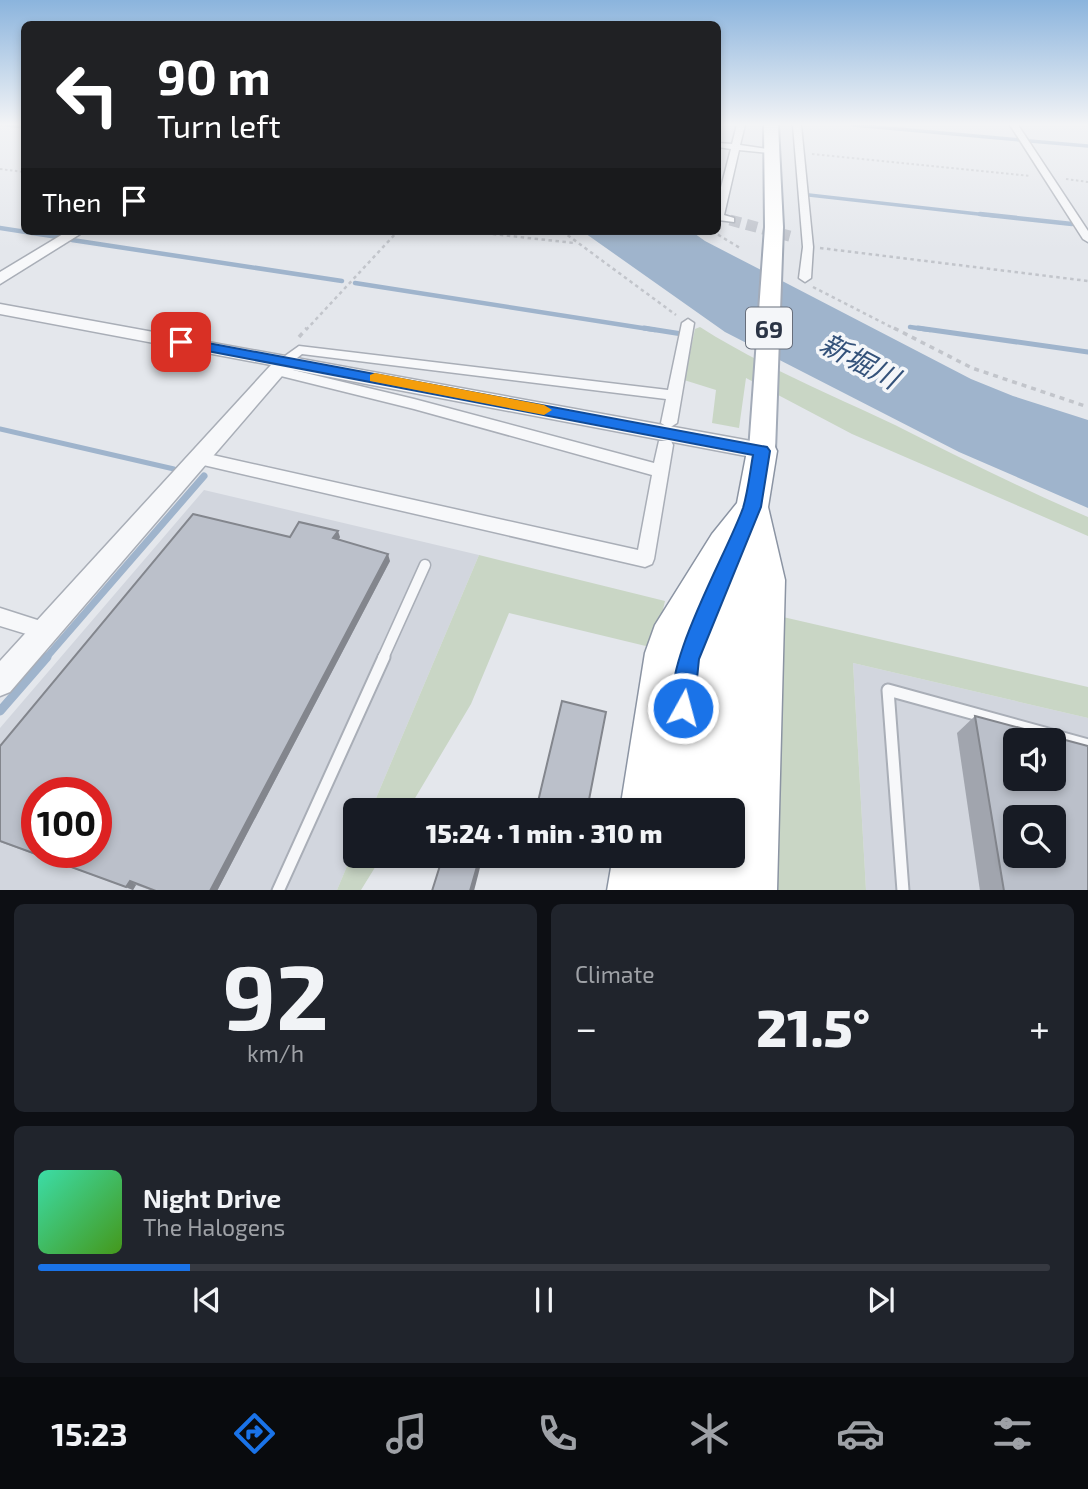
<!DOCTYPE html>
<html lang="en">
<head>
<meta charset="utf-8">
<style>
	:root { --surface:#171b24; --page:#20242c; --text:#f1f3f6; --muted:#9ea1a6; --line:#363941; --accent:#1a73e8 }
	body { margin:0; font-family:"Exo 2","Noto Sans JP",sans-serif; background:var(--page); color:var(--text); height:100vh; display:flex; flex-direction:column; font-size:26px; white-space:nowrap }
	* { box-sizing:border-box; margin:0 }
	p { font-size:23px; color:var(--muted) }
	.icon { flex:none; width:38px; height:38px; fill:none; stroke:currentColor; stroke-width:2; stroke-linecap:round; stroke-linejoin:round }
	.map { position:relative; height:890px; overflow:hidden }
	.sheet { display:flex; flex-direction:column; gap:14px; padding:14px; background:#0d0f14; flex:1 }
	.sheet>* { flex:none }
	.hud { position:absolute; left:21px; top:21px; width:700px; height:214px; border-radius:10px; box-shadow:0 4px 10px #0003; background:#202124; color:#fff; overflow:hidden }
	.buttons { position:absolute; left:1003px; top:728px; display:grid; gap:14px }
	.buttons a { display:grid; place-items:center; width:63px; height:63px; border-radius:10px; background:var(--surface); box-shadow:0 4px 10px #0003; font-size:35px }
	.speed { position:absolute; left:21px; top:777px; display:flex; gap:14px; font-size:35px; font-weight:700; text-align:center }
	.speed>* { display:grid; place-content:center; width:91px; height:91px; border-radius:50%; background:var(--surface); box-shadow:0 4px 10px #0003; line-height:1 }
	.speed .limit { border:10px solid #d22; background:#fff; color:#111 }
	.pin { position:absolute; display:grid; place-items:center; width:60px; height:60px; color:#fff; margin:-30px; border-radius:14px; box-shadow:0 4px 10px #0006 }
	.me { position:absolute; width:77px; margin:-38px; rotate:7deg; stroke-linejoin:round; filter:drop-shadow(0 0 5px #0008) }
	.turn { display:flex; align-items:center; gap:24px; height:147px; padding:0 21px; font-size:32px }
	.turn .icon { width:91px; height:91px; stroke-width:2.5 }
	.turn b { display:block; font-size:49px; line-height:60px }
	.then { display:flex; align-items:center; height:66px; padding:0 21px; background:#0003; gap:14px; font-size:26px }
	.big { font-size:52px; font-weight:800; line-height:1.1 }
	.sheet .card { flex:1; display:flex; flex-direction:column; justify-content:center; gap:10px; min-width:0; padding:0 24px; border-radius:10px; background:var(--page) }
	.sheet .dial { align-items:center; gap:0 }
	.dial b { font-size:91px; line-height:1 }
	.song { display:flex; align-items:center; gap:21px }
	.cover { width:84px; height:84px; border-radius:10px; background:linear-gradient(135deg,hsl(160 70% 55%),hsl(100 70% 35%)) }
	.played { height:7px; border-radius:4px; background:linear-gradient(90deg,var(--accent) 15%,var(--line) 15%) }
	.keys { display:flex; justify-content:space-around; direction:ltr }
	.heat { display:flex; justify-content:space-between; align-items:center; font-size:38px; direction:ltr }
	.sheet .tiles { flex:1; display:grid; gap:14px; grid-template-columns:1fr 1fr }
	.card:last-child { grid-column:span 2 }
	.trip { position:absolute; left:343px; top:798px; width:402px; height:70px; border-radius:10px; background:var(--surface); box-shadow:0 4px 10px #0003; font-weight:800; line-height:70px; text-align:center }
	.tab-bar { display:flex; height:112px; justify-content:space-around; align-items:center; background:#090b0e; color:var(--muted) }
	.tab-bar .icon { width:49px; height:49px }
	.tab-bar .current { color:var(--accent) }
	.tab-bar b { font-size:32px; color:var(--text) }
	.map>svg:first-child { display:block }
	.built { fill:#d2d6de; fill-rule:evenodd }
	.green { fill:#c9d6c5 }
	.water { fill:#9fb4cc }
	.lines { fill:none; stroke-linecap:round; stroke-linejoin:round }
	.stream-far4 { stroke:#9fb4cc; stroke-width:3.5 }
	.stream-far3 { stroke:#9fb4cc; stroke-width:4.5 }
	.stream-far2 { stroke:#9fb4cc; stroke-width:5 }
	.stream-far1 { stroke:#9fb4cc; stroke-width:7 }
	.stream { stroke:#9fb4cc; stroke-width:9 }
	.minor-tunnel { stroke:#bfc3cb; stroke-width:11; stroke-dasharray:11 6; stroke-linecap:butt }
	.service-far1-casing { stroke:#a9aeb7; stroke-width:13 }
	.service-casing { stroke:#a9aeb7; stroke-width:15 }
	.minor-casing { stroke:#a9aeb7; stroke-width:3 }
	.tertiary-casing { stroke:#a9aeb7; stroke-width:3 }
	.primary-casing { stroke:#a3abb8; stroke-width:4 }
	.motorway-casing { stroke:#8b94a3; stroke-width:3 }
	.path-far2 { stroke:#c2c5cb; stroke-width:2; stroke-dasharray:2.5 2.5; stroke-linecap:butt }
	.path-far1 { stroke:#c2c5cb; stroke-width:2.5; stroke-dasharray:3.5 3.5; stroke-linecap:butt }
	.path { stroke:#c2c5cb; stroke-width:3.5; stroke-dasharray:5 5; stroke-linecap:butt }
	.service-far1 { stroke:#f7f8fa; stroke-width:10 }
	.service { stroke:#f7f8fa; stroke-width:11 }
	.minor { fill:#f7f8fa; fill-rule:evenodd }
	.tertiary { fill:#f7f8fa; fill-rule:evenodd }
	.primary { fill:#fff; fill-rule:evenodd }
	.motorway { fill:#fff; fill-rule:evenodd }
	.wall { fill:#a1a5ae }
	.shaded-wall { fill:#83868d }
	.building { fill:#bbc0ca; stroke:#83868d; stroke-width:2; fill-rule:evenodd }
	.route { fill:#1a73e8; stroke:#114b97; stroke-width:2 }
	.slow { fill:#f59e0b }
	.labels { text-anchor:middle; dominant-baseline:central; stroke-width:7; stroke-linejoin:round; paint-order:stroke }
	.shield { fill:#f4f6f9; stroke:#676e7b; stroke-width:2 }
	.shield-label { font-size:24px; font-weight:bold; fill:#2b3445 }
	.water-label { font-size:28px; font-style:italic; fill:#34527a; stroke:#f4f6f9 }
</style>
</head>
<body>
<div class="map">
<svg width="1088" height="891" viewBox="0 0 1088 891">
	<rect width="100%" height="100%" fill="#e4e7ec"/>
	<!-- built -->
	<g class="built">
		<path d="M204,490L479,555L371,810H355V847L337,890L0,891V728ZM37,793H96V852H37Z"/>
		<path d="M853,663L1088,718V890H866ZM1015,740H1054V779H1015ZM1015,817H1054V856H1015Z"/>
	</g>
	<!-- green -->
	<g class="green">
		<path d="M700,327C761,366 830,394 895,425C959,457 1022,489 1088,517V536L852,434L746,378L739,428L712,423L716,390L684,380L695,329Z"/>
		<polygon points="479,555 665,601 654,648 509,613 471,704 408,810 371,810"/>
		<polygon points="783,617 1088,687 1088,718 853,663 866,890 772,891"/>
		<polygon points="355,847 355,856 382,856 361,890 337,890"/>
	</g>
	<!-- water -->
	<polygon class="water" points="582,231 691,231 705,241 971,379 1013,396 1088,420 1088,508 959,452 725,332"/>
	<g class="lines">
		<!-- stream-far4 -->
		<g class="stream-far4">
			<polyline points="7,125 24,127"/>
			<polyline points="853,125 1020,140"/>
			<polyline points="1030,141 1088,146"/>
			<polyline points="718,185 721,185"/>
			<polyline points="809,195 996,216"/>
		</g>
		<!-- stream-far3 -->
		<g class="stream-far3">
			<polyline points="980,214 1072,224"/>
			<polyline points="0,228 58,237"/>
			<polyline points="72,240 342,281"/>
			<polyline points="355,283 655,330"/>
			<polyline points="910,327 930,330"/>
		</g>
		<!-- stream-far2 -->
		<g class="stream-far2">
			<polyline points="644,328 682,334"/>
			<polyline points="918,328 1088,352"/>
			<polyline points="0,429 174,469"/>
		</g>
		<!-- stream-far1 -->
		<polyline class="stream-far1" points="46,658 204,476"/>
		<!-- stream -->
		<polyline class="stream" points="0,711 47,657"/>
		<!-- minor-tunnel -->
		<polyline class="minor-tunnel" points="730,220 793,237"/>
		<!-- service-far1 casing -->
		<g class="service-far1-casing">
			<polyline id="service-far1" points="383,658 425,565"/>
		</g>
		<!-- service casing -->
		<g class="service-casing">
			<g id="service">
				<polyline points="278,891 384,657"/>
				<polyline points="903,891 888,690 1088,745"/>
			</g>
		</g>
		<!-- minor casing -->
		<g class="minor-casing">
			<g id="minor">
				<polygon points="737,125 745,125 740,145 774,150 770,153 739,150 724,215 734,218 734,222 718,220 718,199 731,149 718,147 718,143 732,144"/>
				<polygon points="793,125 801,125 813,247 811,278 805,282 799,278 803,247"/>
				<polygon points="1010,125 1018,125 1088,231 1088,242 1083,239"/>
				<polygon points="688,319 694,323 677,423 669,428 661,423 666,399 302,354 292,362 293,370 414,399 654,463 659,441 671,441 673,445 654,559 652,564 645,567 199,464 191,458 199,452 638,550 652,475 414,409 281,376 278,361 299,346 668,390 682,323"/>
				<polygon points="0,608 53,625 56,631 53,637 46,640 0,626"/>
			</g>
		</g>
		<!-- tertiary casing -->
		<g class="tertiary-casing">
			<g id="tertiary">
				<polygon points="68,231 85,231 0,284 0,272"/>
				<polygon points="0,304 762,443 769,446 773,451 769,456 762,459 288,369 10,692 0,696 0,661 271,365 0,314"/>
			</g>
		</g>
		<!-- primary casing -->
		<g class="primary-casing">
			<polygon id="primary" points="764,125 778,125 783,227 775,451 771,458 762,460 753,458 749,451 765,227"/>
		</g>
		<!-- motorway casing -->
		<g class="motorway-casing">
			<polygon id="motorway" points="762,440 773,443 777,451 768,507 785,580 777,891 607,891 613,856 733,856 733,810 620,810 645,653 655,625 712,534 737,503 747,451 751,443"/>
		</g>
		<!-- path-far2 -->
		<g class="path-far2">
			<polyline points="0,126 3,125"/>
			<polyline points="812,154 1030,176"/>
			<polyline points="0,169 24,172"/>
			<polyline points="1066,179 1088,182"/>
		</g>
		<!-- path-far1 -->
		<g class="path-far1">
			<polyline points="465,231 574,243"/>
			<polyline points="562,231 676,315"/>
			<polyline points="712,231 740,248"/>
			<polyline points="820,248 1088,281"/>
			<polyline points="813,287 897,330"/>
			<polyline points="306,330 398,231"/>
		</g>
		<!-- path -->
		<g class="path">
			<polyline points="894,328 972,368 1088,407"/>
			<polyline points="299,337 307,328"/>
		</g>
		<!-- service-far1 -->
		<use href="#service-far1" class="service-far1"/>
		<!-- service -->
		<use href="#service" class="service"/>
		<!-- minor -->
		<use href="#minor" class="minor"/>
		<!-- tertiary -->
		<use href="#tertiary" class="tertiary"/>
		<!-- primary -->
		<use href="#primary" class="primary"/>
		<!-- motorway -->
		<use href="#motorway" class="motorway"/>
	</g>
	<!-- wall -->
	<g class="wall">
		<polygon points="290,537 340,537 339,539 390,561 217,891 153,891 136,885 133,890 0,842 0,746"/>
		<polygon points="975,716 1088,891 980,891 957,733"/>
	</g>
	<!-- shaded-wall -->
	<g class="shaded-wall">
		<polygon points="338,531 340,537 336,544 333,538"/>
		<polygon points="388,554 390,561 217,891 210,891"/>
		<polygon points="480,856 483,856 474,891 470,891"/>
		<polygon points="130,881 136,885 133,890 126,887"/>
	</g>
	<!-- building -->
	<g class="building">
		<path d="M193,514L290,537L299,522L338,531L333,538L388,554L210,891H156L130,881L126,887L0,841V746ZM37,793H96V852H37Z"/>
		<polygon points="562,701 606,712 587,810 536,810"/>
		<path d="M975,716L1088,746V891H1004ZM1015,740H1054V779H1015ZM1015,817H1054V856H1015Z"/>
		<polygon points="443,856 480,856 470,891 432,891"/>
	</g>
	<!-- sky -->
	<linearGradient id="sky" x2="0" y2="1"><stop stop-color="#8bb4dd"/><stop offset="0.5" stop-color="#f3f4f6"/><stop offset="1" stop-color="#f3f4f6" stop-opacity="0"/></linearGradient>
	<rect width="1088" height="249" fill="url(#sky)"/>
	<!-- route -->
	<path class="route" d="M181,338L767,447L770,451L761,507L699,659L694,708L691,716L683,719L675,716C657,672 727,554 743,508C748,491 750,472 753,455L176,345L174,342Z"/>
	<!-- slow -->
	<polygon class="slow" points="375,373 544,405 552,410 544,415 370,381 370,375"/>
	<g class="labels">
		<!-- shield labels -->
		<rect class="shield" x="746" y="307.5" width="46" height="41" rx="5"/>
		<g class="shield-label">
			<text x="769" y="328">69</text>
		</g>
		<!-- water labels -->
		<g class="water-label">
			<text transform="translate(860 360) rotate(28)">新堀川</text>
		</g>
	</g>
</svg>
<div class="buttons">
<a><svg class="icon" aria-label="sound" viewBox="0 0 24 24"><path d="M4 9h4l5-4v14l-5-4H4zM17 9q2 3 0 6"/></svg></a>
<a><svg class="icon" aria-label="search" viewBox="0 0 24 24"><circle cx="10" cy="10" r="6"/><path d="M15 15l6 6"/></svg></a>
</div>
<div class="speed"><div class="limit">100</div></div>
<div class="pin" style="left:181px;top:342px;background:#d93025"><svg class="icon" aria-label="arrive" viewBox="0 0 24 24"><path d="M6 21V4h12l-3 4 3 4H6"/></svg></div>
<svg class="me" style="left:683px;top:708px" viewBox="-20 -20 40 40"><circle r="17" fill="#1a73e8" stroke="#fff" stroke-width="3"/><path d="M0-11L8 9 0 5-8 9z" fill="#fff"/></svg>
<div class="trip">15:24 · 1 min · 310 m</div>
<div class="hud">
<div class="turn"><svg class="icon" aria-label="left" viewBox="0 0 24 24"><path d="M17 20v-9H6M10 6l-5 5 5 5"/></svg><div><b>90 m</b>Turn left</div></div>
<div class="then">Then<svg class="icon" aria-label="arrive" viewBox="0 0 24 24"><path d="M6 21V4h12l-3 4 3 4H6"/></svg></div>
</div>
</div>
<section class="sheet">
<div class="tiles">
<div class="card dial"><b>92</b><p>km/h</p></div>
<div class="card"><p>Climate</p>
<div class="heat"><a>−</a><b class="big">21.5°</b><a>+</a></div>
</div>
<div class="card">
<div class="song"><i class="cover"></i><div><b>Night Drive</b><p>The Halogens</p></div></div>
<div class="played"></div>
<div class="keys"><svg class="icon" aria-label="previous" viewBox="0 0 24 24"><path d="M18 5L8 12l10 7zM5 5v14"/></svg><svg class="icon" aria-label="pause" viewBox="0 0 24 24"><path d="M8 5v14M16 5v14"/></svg><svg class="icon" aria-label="next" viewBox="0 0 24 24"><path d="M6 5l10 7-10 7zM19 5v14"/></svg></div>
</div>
</div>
</section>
<nav class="tab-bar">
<b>15:23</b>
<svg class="icon current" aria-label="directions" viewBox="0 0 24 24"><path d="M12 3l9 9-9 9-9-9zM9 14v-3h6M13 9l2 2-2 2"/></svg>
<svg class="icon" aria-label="music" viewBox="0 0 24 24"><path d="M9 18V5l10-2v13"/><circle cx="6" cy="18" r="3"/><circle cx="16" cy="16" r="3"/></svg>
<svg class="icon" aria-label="phone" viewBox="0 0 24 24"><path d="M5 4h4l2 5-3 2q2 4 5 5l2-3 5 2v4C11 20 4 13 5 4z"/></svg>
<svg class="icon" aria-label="climate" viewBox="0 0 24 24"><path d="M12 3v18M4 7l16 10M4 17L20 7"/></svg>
<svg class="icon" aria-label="car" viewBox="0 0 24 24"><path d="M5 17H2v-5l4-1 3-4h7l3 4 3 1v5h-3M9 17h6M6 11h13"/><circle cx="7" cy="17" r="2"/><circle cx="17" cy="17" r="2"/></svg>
<svg class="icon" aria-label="filters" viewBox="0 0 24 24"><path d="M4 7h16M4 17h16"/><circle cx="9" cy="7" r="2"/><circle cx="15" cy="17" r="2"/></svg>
</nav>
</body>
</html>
